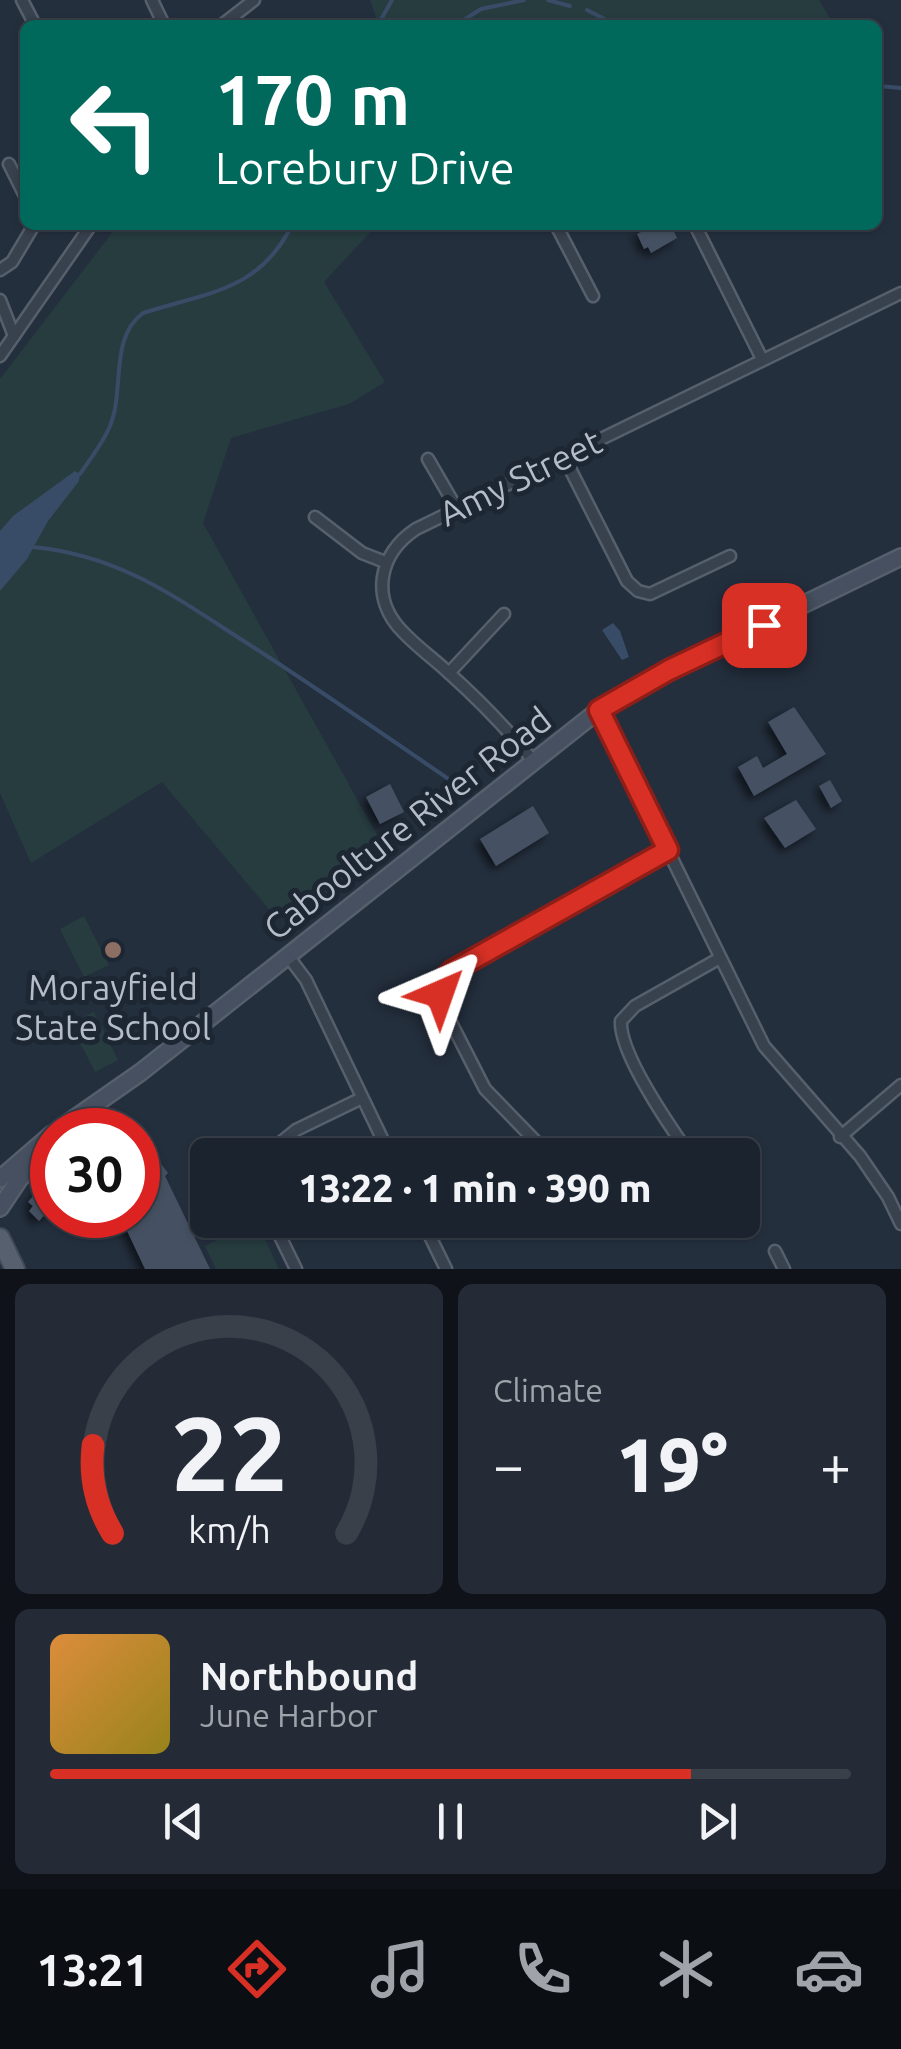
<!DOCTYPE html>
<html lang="en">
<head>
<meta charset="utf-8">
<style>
	:root { --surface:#1b232e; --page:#242b36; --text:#f1f3f6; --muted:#a0a4aa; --line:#39404a; --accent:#d93025 }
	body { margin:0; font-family:Ubuntu,sans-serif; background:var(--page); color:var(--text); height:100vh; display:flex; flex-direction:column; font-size:38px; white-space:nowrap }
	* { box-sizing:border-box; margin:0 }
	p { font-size:32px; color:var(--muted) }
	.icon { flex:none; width:55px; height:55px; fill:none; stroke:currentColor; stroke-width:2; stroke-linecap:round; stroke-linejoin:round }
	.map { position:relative; height:1269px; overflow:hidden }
	.sheet { display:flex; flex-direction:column; gap:15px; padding:15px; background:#0f1319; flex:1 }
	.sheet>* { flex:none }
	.hud { position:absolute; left:20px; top:20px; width:862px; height:210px; border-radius:15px; box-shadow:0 2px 8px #0004,0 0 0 2px var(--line); background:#00695c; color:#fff; overflow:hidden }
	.speed { position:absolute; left:30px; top:1108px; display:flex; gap:20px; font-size:50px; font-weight:700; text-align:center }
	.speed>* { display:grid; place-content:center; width:130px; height:130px; border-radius:50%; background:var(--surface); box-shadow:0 2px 8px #0004,0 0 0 2px var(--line); line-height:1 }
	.speed .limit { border:15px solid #d22; background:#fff; color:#111 }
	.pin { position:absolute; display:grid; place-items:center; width:85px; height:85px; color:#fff; margin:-42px; border-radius:20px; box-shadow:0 5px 15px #0006 }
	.me { position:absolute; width:110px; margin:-55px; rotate:43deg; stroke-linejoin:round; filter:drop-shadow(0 0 8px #0008) }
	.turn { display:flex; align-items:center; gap:35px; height:210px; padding:0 30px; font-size:45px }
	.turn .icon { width:130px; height:130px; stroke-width:2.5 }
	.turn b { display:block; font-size:70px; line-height:85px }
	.big { font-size:75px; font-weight:800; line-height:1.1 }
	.sheet .tile { flex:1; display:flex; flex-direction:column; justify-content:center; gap:15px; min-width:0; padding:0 35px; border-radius:15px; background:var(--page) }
	.sheet .dial { align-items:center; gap:0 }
	.dial svg { height:260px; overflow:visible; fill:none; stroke:var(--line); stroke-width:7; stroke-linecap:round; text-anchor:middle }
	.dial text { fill:var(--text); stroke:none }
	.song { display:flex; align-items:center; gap:30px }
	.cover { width:120px; height:120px; border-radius:15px; background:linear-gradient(135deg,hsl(30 70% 55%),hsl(50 70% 35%)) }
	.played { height:10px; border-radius:5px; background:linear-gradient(90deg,var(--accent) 80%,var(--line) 80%) }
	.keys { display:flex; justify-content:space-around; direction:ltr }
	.heat { display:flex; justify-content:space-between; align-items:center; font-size:55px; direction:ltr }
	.sheet .tiles { flex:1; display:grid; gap:15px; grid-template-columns:1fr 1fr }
	.tile:last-child { grid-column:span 2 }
	.trip { position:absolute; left:190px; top:1138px; width:570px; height:100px; border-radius:15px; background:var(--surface); box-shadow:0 2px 8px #0004,0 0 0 2px var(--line); font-weight:800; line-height:100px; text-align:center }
	.tabs { display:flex; height:160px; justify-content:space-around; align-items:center; background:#0b0e12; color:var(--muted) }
	.tabs .icon { width:70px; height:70px }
	.tabs .current { color:var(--accent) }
	.tabs b { font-size:45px; color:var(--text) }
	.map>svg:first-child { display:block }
	.green { fill:#263c3f }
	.water { fill:#394c67 }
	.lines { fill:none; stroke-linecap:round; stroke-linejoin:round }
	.stream { stroke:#394c67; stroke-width:4 }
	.building { fill:#455162; filter:url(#shadow) }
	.minor-casing { stroke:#565f6c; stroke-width:15 }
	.secondary-casing { stroke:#565f6c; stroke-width:20 }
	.primary-casing { stroke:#414a57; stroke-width:22 }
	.minor { stroke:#38414e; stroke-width:10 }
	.secondary { stroke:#465061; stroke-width:15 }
	.primary { stroke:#56606e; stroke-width:18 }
	.route-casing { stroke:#8d1f18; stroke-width:25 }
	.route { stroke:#d93025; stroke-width:18 }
	.education-dot { fill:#8d6e63; stroke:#1d2633; stroke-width:4 }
	.labels { text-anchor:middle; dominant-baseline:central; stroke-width:10; stroke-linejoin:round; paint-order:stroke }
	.street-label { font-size:35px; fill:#b4bcc9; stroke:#1d2633 }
	.poi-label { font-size:35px; fill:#b4bcc9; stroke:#1d2633 }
</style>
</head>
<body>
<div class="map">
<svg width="901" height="1269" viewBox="0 0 901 1269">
	<defs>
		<filter id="shadow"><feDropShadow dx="-4.5" dy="4.5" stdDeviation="5" flood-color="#0009"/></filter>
	</defs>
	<rect width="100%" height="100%" fill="#242f3e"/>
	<!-- green -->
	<g class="green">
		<polygon points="370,0 819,0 834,25 365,25 376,17"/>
		<polygon points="118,225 377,225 324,282 385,382 349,404 231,438 203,523 386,851 299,916 272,913 162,782 31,863 0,793 0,379"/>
		<polygon points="84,916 109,965 84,977 60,929"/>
		<polygon points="94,1012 118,1060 95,1072 70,1023"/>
		<polygon points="256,1220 279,1269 216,1269 205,1246"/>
	</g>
	<!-- water -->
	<g class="water">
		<polygon points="75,471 80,474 79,481 48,521 27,559 0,591 0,531 13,516"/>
		<polygon points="613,623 620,631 629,657 622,660 602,630"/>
	</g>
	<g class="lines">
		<!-- stream -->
		<g class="stream">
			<polyline points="548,0 570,6"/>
			<polyline points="587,10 616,25"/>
			<polyline points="378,25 392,0"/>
			<polyline points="456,25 481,9 524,0"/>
			<polyline points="878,86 901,88"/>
			<path d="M80,474C90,459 103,443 110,426C125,390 109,338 143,313C209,292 259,291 292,225"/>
			<path d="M33,547C124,556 179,600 253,647C326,694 397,744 469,793"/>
		</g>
	</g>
	<!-- building -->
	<g class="building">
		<polygon points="656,225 671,225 677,238 651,253 648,247 644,249 637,234"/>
		<polygon points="794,707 826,754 754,796 738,767 757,756 763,768 787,754 768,722"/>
		<polygon points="830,780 842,801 831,808 819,786"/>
		<polygon points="390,784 404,812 380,824 366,797"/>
		<polygon points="796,800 816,829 785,848 764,818"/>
		<polygon points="533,806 549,833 496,866 480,839"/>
		<polygon points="120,1112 135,1130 96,1130"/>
		<polygon points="138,1134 168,1173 165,1176 210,1269 145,1269 122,1220 124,1215 138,1215 138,1195 147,1187 138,1175"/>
		<polygon points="52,1185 52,1218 47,1212 39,1221 29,1211 33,1206 28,1202 41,1187 46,1192"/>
	</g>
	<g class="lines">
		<!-- minor casing -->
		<g class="minor-casing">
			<g id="minor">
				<polyline points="22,0 35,25"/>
				<polyline points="152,0 164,25"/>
				<polyline points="222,25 254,0"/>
				<polyline points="9,164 25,196"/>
				<polyline points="556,225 593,296"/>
				<polyline points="695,225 762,359"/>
				<polyline points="0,270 12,262 34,225"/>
				<polyline points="0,300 14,336"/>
				<polyline points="0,356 91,225"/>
				<polyline points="563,455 627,581 638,591 650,594 730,556"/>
				<polyline points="428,459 457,509"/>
				<polyline points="315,517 362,553 385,562"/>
				<polyline points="449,673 504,614"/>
				<polyline points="599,710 764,1046 860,1156 888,1197 901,1224"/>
				<path d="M534,762C509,731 479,700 449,673C434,659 417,647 403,632C370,599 378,554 416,529L901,293"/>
				<polyline points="288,956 306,980 390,1155"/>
				<polyline points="840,1137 901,1085"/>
				<polyline points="265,1155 296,1130 362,1098"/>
				<polyline points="549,1155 485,1089 441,1003 441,985 453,971 667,850"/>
				<path d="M690,1155C671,1128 619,1053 621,1021L635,1006L720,958"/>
				<polyline points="272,1220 296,1269"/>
				<polyline points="422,1220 446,1269"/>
				<polyline points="775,1251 784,1269"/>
			</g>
		</g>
		<!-- secondary casing -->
		<g class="secondary-casing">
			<g id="secondary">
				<polyline points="58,1130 141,1072 599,710 669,670 901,557"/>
				<polyline points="0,1179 52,1134"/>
				<polyline points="0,1208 20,1178 52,1149"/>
			</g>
		</g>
		<!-- primary casing -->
		<g class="primary-casing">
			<polyline id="primary" points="0,1238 15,1269"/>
		</g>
		<!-- minor -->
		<use href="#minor" class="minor"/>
		<!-- secondary -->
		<use href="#secondary" class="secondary"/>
		<!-- primary -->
		<use href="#primary" class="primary"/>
	</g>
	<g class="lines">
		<!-- route casing -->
		<g class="route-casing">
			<polyline id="route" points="440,994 445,978 452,971 668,850 599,710 669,670 764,625"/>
		</g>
		<!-- route -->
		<use href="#route" class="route"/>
	</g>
	<!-- markers -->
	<circle class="education-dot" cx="113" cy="950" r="10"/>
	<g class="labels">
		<!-- street labels -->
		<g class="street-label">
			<text transform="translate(520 477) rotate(-26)">Amy Street</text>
			<text transform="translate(407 823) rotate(-38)">Caboolture River Road</text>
		</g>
		<!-- poi labels -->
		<g class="poi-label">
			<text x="113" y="987">Morayfield<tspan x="113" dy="40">State School</tspan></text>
		</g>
	</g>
</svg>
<div class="speed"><div class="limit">30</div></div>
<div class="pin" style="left:764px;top:625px;background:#d93025"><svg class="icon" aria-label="arrive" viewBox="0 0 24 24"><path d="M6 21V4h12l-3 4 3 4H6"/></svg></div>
<svg class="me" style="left:440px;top:994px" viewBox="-20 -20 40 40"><path d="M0-17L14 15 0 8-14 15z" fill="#d93025" stroke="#fff" stroke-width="4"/></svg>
<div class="trip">13:22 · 1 min · 390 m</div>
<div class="hud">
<div class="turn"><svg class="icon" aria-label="left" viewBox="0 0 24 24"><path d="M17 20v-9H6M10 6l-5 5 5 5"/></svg><div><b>170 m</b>Lorebury Drive</div></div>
</div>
</div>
<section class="sheet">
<div class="tiles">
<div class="tile dial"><svg viewBox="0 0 100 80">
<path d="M14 69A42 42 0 1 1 86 69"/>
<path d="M14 69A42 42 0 0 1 8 42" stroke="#d93025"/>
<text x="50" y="56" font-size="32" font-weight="700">22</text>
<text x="50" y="72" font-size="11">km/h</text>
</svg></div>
<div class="tile"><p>Climate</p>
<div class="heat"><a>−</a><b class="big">19°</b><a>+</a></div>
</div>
<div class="tile">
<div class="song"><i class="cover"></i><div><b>Northbound</b><p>June Harbor</p></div></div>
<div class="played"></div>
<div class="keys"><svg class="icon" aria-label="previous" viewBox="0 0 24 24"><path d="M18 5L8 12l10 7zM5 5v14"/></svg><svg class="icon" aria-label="pause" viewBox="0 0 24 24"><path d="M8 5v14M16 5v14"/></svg><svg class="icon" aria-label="next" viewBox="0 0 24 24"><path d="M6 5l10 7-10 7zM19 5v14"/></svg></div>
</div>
</div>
</section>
<nav class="tabs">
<b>13:21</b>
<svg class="icon current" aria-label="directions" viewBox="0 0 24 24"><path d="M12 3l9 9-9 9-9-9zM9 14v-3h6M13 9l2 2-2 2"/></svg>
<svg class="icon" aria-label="music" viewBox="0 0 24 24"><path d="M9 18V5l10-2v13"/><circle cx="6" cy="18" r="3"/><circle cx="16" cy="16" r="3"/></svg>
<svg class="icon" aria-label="phone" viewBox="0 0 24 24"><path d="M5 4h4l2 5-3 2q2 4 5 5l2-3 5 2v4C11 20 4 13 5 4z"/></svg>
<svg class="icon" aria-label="climate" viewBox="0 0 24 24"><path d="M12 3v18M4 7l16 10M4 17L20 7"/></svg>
<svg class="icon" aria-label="car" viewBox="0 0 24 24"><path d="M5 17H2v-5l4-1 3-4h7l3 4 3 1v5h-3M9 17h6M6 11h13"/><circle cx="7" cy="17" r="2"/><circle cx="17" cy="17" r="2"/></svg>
</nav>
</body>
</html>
